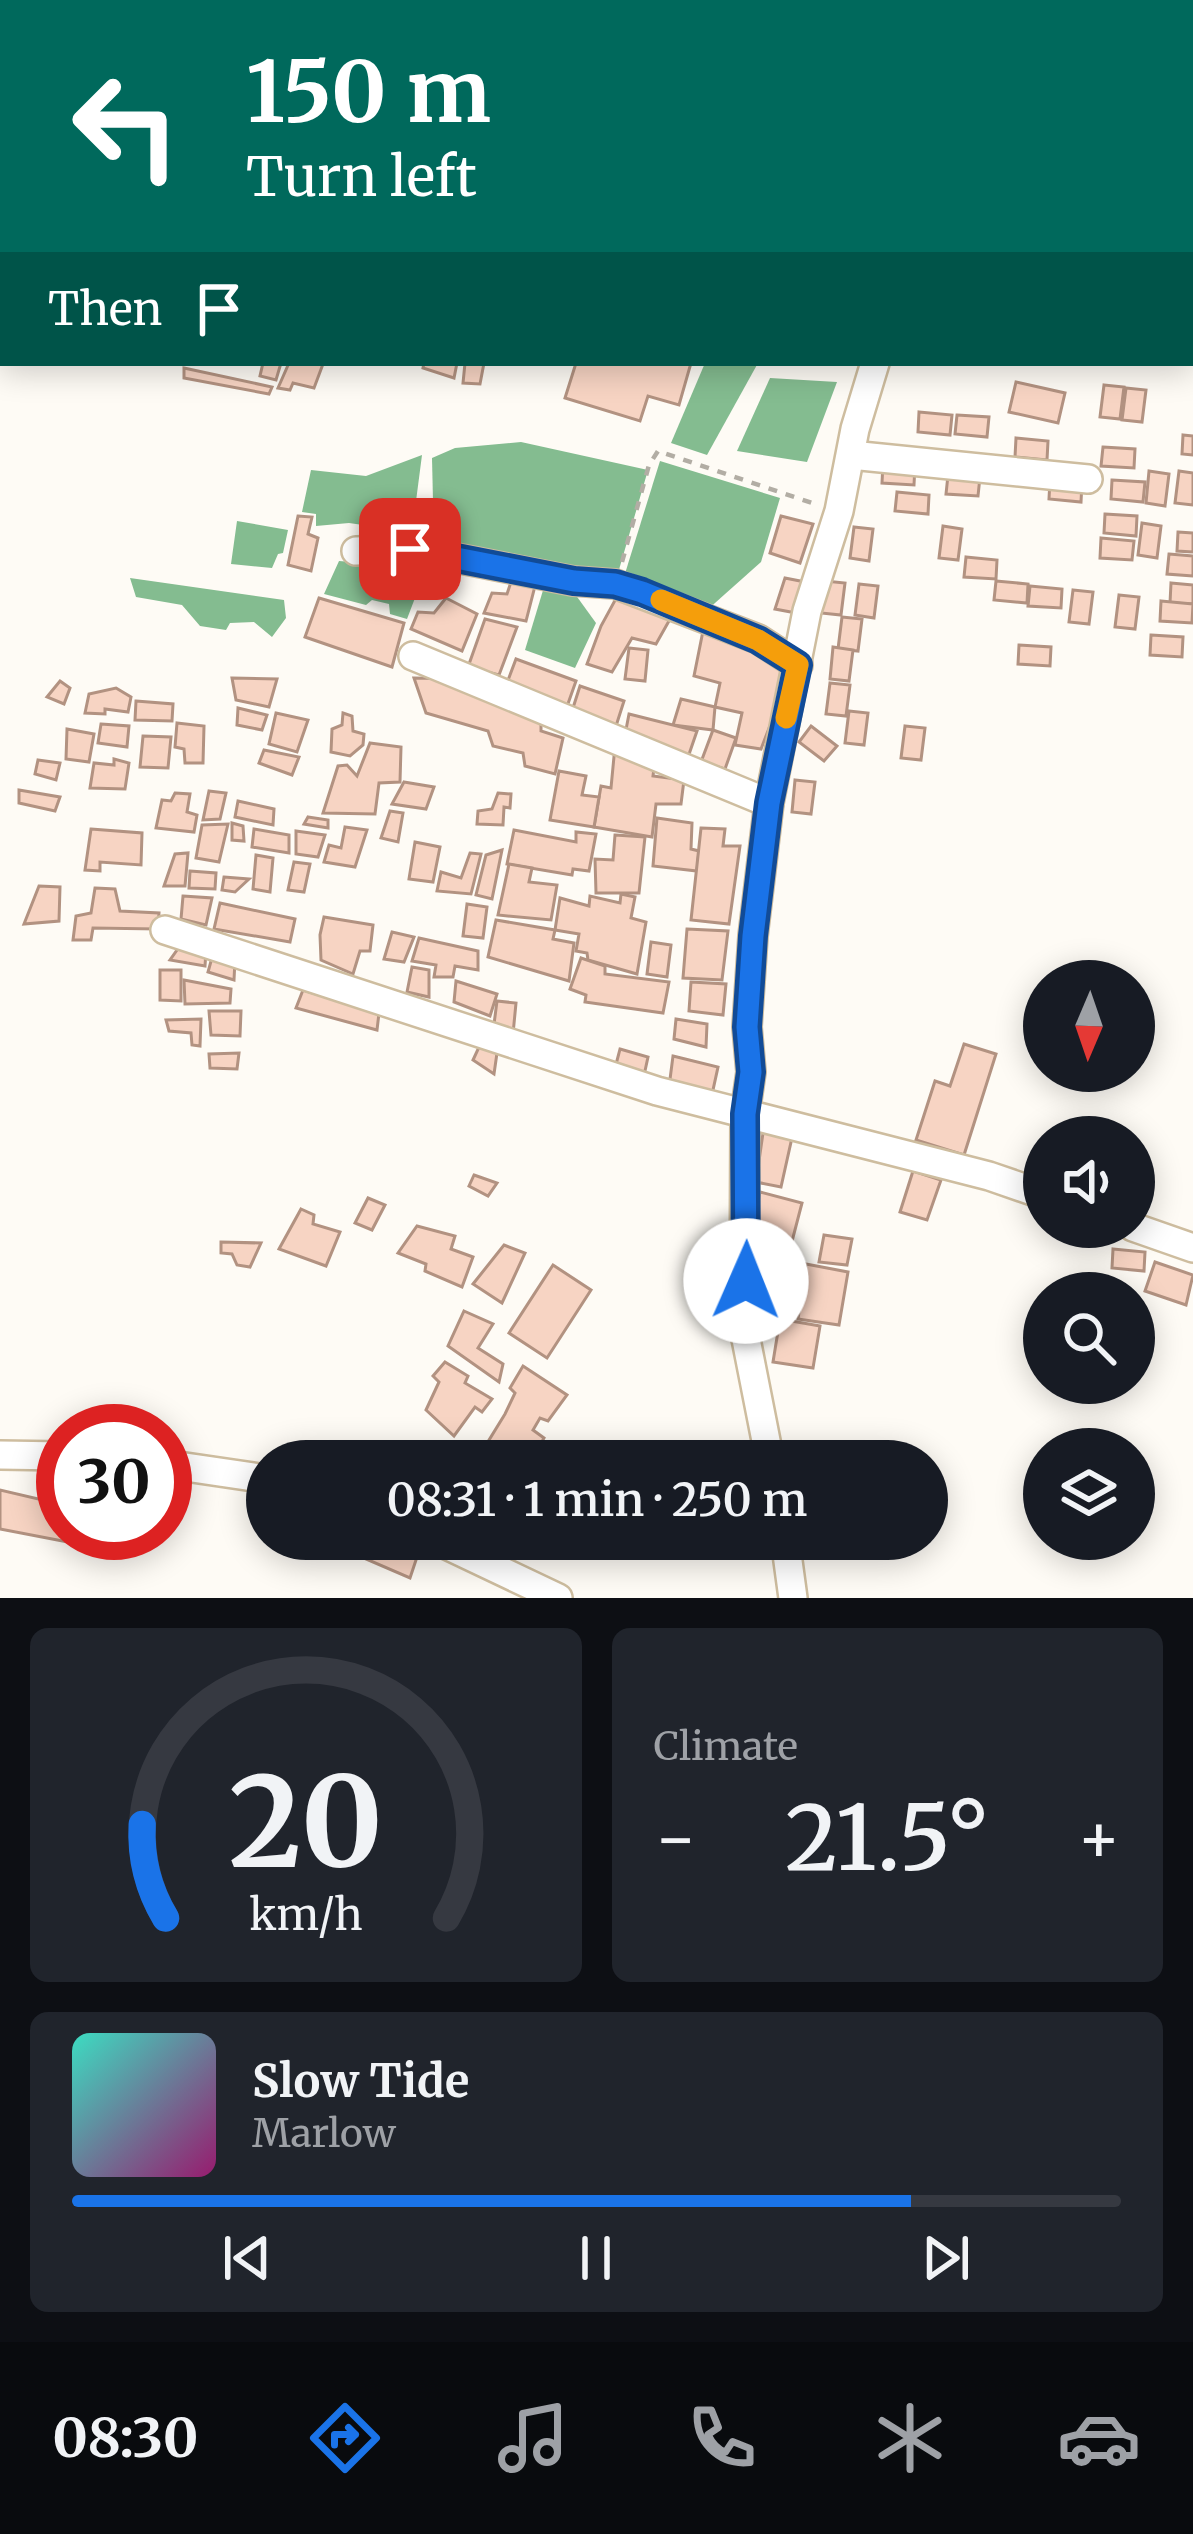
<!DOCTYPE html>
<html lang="en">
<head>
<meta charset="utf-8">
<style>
	:root { --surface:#171b24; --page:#20242c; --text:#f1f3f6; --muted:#9ea1a6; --line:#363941; --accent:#1a73e8 }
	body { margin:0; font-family:Merriweather,serif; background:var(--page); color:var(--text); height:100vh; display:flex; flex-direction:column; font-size:45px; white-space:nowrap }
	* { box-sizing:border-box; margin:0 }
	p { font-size:39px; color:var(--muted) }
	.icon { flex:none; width:66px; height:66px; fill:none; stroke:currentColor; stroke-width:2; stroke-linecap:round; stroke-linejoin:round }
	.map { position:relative; height:1598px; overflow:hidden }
	.side { display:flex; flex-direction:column; gap:30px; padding:30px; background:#0d0f14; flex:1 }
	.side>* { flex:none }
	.top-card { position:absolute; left:0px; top:0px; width:1194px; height:366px; box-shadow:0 6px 30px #0003; background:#00695c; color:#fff; overflow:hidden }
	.needle { width:78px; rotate:182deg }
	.buttons { position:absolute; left:1023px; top:960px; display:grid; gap:24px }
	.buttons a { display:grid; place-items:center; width:132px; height:132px; border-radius:50%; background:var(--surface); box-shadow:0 6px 30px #0003; font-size:60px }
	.speed { position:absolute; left:36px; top:1404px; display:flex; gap:24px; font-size:60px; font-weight:700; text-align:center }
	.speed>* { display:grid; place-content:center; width:156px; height:156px; border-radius:50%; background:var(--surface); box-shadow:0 6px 30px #0003; line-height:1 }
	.speed .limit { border:18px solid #d22; background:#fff; color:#111 }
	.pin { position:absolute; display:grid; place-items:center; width:102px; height:102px; color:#fff; margin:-51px; border-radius:24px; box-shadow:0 6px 18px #0006 }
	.me { position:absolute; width:132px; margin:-66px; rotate:1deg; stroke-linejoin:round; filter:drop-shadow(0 0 9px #0008) }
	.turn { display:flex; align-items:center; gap:42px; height:252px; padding:0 48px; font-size:54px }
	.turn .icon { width:156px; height:156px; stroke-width:2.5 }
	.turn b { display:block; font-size:84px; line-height:102px }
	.then { display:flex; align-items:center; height:114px; padding:0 48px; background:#0003; gap:24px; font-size:45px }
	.big { font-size:90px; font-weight:600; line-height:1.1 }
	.side .card { flex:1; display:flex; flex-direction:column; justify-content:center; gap:18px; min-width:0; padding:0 42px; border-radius:18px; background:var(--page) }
	.side .dial { align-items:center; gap:0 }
	.dial svg { height:312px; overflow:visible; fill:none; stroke:var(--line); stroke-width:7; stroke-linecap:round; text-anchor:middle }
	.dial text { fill:var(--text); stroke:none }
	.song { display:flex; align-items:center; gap:36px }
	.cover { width:144px; height:144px; border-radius:18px; background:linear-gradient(135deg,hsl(170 70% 55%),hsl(320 70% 35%)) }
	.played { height:12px; border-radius:6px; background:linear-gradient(90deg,var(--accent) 80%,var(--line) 80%) }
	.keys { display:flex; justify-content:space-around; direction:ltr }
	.heat { display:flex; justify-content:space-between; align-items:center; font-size:66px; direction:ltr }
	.side .tiles { flex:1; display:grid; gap:30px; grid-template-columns:1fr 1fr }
	.card:last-child { grid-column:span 2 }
	.trip { position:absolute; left:246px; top:1440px; width:702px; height:120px; border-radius:60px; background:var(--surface); box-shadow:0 6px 30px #0003; font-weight:600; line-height:120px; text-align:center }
	.tab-bar { display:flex; height:192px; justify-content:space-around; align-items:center; background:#090b0e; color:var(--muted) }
	.tab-bar .icon { width:84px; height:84px }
	.tab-bar .selected { color:var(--accent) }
	.tab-bar b { font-size:54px; color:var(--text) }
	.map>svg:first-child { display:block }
	.green { fill:#f6b7bb }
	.water { fill:#84bc90 }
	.building { fill:#f7d4c3; stroke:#b29281; stroke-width:3 }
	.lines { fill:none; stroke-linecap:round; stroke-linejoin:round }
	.street-casing { stroke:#cebd9f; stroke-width:32 }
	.path { stroke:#b2ada4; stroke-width:4.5; stroke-dasharray:9 9; stroke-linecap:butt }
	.street { stroke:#fff; stroke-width:27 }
	.route-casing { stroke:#114b97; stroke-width:30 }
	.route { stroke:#1a73e8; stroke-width:21 }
	.slow { stroke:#f59e0b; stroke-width:21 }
</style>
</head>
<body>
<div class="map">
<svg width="1193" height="1598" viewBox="0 0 1193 1598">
	<rect width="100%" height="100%" fill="#fefbf5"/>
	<!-- green -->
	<polygon class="green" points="1015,0 1193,0 1193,211 1191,3 1015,3"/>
	<!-- water -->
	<g class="water">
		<polygon points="705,363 758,363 707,455 671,443"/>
		<polygon points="770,378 837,382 807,462 737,451"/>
		<polygon points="521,442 648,470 616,580 434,544 432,458 455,448"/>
		<polygon points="422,455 412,532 349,523 316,526 316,514 302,512 311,470 366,476"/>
		<polygon points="660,461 780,498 761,562 706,611 623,580"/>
		<polygon points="237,521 288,530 283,553 278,554 272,568 231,564"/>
		<polygon points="410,555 445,565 430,593 415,598 407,619 390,614 389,604 372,600 366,605 324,594 339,561 389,565"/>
		<polygon points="130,578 284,600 286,618 272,637 254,622 230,623 226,630 200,626 182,605 136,597"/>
		<polygon points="544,587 575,594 596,623 575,668 525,650"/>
	</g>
	<!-- building -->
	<g class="building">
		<polygon points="1021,0 1078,0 1077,3"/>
		<polygon points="263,363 281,363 276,380 260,376"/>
		<polygon points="289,363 323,364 314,388 293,383 290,390 278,388"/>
		<polygon points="424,363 457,363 454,378 423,368"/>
		<polygon points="465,363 484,363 480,384 463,383"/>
		<polygon points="576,363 691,363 679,405 648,396 640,421 565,398"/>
		<polygon points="184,368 272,387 269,394 184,378"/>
		<polygon points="1016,382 1065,393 1058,423 1009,412"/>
		<polygon points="1104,385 1124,387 1120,419 1100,417"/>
		<polygon points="1126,388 1146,390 1142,422 1122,420"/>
		<polygon points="919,412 952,415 950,435 918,432"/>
		<polygon points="957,415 989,417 987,437 955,434"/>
		<polygon points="1183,435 1193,436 1193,455 1182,454"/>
		<polygon points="1016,438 1048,441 1047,460 1015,457"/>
		<polygon points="1103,447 1135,449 1134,468 1101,466"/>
		<polygon points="883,463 915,465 914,485 882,483"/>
		<polygon points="1149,471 1169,474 1165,506 1146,503"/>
		<polygon points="1179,471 1193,473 1193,505 1175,503"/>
		<polygon points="948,475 980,477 978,496 946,494"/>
		<polygon points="1050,480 1082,482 1081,502 1049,499"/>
		<polygon points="1112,480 1145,482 1143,502 1111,499"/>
		<polygon points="897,492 929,495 928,514 895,511"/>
		<polygon points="1105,514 1137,516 1136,536 1104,533"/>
		<polygon points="298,516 312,517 308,534 318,538 311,571 288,565"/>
		<polygon points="781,516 813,524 800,563 770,553"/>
		<polygon points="1142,523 1161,526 1157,558 1138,555"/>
		<polygon points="943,526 962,529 958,560 939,558"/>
		<polygon points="854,527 873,529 869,561 850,558"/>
		<polygon points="1178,532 1193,533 1193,552 1177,551"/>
		<polygon points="1101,538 1134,541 1132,560 1100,558"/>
		<polygon points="1169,554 1193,556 1193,576 1167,574"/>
		<polygon points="966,557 997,560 996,579 964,577"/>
		<polygon points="785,578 805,582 796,613 775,609"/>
		<polygon points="825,581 845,583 841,615 821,613"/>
		<polygon points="996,581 1028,584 1027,603 994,600"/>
		<polygon points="511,582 535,586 526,621 484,613 492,593 507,594"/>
		<polygon points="1171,583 1193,585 1193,604 1170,603"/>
		<polygon points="859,584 878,586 874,618 855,615"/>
		<polygon points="1030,586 1062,589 1061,608 1028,606"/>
		<polygon points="1073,590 1093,592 1089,624 1069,622"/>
		<polygon points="619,593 674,612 656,644 632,638 612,672 587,664 601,626"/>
		<polygon points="1119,595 1139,597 1135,629 1115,627"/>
		<polygon points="319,598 404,623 392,667 305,637"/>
		<polygon points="446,598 477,614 462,651 411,629 418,612 434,613"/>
		<polygon points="1161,601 1193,604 1192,623 1160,621"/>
		<polygon points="842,617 862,619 858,651 838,649"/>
		<polygon points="485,619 517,627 499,675 468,667"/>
		<polygon points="703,631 785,657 771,723 761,749 735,745 742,713 715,707 720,683 694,676"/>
		<polygon points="1151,635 1183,637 1182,657 1150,655"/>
		<polygon points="1019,645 1051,647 1050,666 1018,664"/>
		<polygon points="833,647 853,650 849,681 830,679"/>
		<polygon points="629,648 648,650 645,681 625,679"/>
		<polygon points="516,659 576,681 564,715 504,691"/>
		<polygon points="232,678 277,679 269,707 236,700"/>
		<polygon points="414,678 459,679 541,720 541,731 563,738 555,774 525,766 523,753 493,746 488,731 426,713"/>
		<polygon points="60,681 70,688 64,704 47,697"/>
		<polygon points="830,683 850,685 846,716 826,714"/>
		<polygon points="580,686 624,701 616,726 572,711"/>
		<polygon points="116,688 131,697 128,712 105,709 105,714 85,713 89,694"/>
		<polygon points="681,699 715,707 713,730 673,725"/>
		<polygon points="136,701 173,704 172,721 135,720"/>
		<polygon points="238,708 267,715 262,730 237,725"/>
		<polygon points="849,711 868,713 864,745 845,743"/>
		<polygon points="276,713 308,720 297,752 269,744"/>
		<polygon points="343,713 352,716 353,731 364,734 363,745 350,756 331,752 332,729 342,725"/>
		<polygon points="629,714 697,731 686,763 624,740"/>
		<polygon points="177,723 204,726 203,763 185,763 184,749 175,747"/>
		<polygon points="101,724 129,726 127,747 98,743"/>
		<polygon points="811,726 837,746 824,761 799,742"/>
		<polygon points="905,726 925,728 921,760 901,758"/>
		<polygon points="67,729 94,734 89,762 66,759"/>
		<polygon points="713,730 736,738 725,769 701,762"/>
		<polygon points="143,736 171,737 168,768 140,767"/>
		<polygon points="370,743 401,747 400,782 379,783 375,814 323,813 338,766 347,765 357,776"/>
		<polygon points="615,746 655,760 653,776 684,780 681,804 656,804 652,837 594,827 601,786 611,788"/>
		<polygon points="264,750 299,757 292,775 259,763"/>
		<polygon points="114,759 129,763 125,789 90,788 94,763 114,765"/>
		<polygon points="38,760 60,763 56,780 35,774"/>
		<polygon points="559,771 586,776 582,795 599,797 594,827 550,820"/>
		<polygon points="795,780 815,782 811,814 792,812"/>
		<polygon points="404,782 434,787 426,809 392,804"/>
		<polygon points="19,790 60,797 55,811 19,803"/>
		<polygon points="209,791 226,793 220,819 203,820"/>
		<polygon points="175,793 190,794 187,812 197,815 194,832 156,828 162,800 171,801"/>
		<polygon points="498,793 511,794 510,808 504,807 503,825 477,824 478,811 492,809"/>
		<polygon points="238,801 274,809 273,825 235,817"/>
		<polygon points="390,811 403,813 398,842 381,838"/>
		<polygon points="308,817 328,820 328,828 304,824"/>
		<polygon points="657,818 692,823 691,849 699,851 697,871 653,866"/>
		<polygon points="232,823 243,826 244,841 232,840"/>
		<polygon points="228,824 219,862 196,858 202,825"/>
		<polygon points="345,827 367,830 355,867 324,862 329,845 341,848"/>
		<polygon points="701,828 725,829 723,846 740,846 729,924 691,920"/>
		<polygon points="91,829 142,833 141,865 100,862 100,871 85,870"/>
		<polygon points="254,829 289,835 289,853 252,847"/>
		<polygon points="514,830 576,842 576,832 596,834 589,871 573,869 572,875 507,864"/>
		<polygon points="296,831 325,835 318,857 296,854"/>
		<polygon points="615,835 645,837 639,893 596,893 595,859 613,860"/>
		<polygon points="415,842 440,847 433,882 409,879"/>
		<polygon points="502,850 492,899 476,895 486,855"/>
		<polygon points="188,853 185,886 164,886 175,854"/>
		<polygon points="470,853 481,854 471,894 437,891 441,872 461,878"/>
		<polygon points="256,855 273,858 270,892 253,889"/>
		<polygon points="294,862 310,864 304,892 288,890"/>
		<polygon points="509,864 532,868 529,882 557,885 551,920 498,915"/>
		<polygon points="190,871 216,873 215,889 189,888"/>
		<polygon points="224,877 249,879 235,892 222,890"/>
		<polygon points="39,886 60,887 59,921 24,924"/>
		<polygon points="95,888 115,889 120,911 159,913 158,929 93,928 91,940 73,940 76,916 91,913"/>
		<polygon points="621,894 635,897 631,918 646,922 637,974 588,960 587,953 576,951 579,934 555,930 560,898 589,906 590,896 620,903"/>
		<polygon points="183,896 212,898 206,925 181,919"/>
		<polygon points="220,903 295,919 290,942 214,929"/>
		<polygon points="467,904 487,907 483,938 463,936"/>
		<polygon points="324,917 373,925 370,951 360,951 353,974 321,960 320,935"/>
		<polygon points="496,920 555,930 553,939 574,943 569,981 488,957"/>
		<polygon points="687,929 728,931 722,980 683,978"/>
		<polygon points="392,932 414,937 404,962 384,959"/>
		<polygon points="419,938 478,951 478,970 455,966 453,977 434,977 436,965 412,961"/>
		<polygon points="651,942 671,945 667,977 647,974"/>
		<polygon points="182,943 206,951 205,966 170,960"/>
		<polygon points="213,954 235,960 234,980 208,972"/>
		<polygon points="581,958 605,966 605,974 669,982 663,1013 585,1002 586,995 570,989"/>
		<polygon points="412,967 429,970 429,997 407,992"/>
		<polygon points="160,970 181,970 181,1001 160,1000"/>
		<polygon points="184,980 231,989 230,1003 185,1004"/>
		<polygon points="456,981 497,994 490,1016 454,1002"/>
		<polygon points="691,982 726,984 723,1015 689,1011"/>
		<polygon points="303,990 379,1013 377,1030 296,1008"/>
		<polygon points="497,1001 516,1003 513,1034 493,1032"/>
		<polygon points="209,1011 241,1011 240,1036 211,1035"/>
		<polygon points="201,1019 200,1046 192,1045 191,1033 169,1031 166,1020"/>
		<polygon points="676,1019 707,1024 706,1047 674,1039"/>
		<polygon points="964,1044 996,1054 964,1155 916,1140 935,1081 950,1086"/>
		<polygon points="479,1047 497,1053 494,1074 473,1060"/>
		<polygon points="620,1049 648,1057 643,1080 614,1072"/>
		<polygon points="239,1053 237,1069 210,1068 209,1054"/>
		<polygon points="673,1056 718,1067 711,1099 669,1087"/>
		<polygon points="764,1126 793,1133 781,1187 756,1182"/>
		<polygon points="913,1171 941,1180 927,1220 900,1212"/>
		<polygon points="474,1175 497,1183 488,1196 469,1186"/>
		<polygon points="760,1192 802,1203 790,1249 750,1241"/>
		<polygon points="368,1198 385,1205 372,1230 355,1223"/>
		<polygon points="301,1209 314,1215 313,1224 340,1232 326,1266 279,1249"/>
		<polygon points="417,1226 455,1236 451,1249 473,1257 462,1287 425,1271 426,1264 398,1253"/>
		<polygon points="824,1235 852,1239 847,1265 819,1262"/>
		<polygon points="221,1242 261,1243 250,1267 237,1265 232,1254 221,1253"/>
		<polygon points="504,1245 525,1253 502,1303 473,1284"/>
		<polygon points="1113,1249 1145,1252 1144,1271 1112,1268"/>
		<polygon points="1155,1262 1193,1275 1186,1305 1145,1291"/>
		<polygon points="806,1264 848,1272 839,1325 798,1319"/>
		<polygon points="553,1265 591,1290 547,1358 509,1333"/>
		<polygon points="464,1311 493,1324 478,1348 503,1364 499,1382 448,1346"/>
		<polygon points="780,1319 820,1326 813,1368 773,1362"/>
		<polygon points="445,1362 468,1376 465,1383 492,1399 482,1412 475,1407 454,1436 426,1410 439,1382 433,1376"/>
		<polygon points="523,1366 567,1395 548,1421 540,1418 533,1430 544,1438 531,1461 516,1461 486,1445 505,1414 515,1393 510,1388"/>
		<polygon points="437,1449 461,1461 430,1461"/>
		<polygon points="58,1464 63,1464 63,1533 76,1533 73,1543 0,1529 0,1490 51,1502"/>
		<polygon points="298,1539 358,1539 352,1554"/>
		<polygon points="367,1539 409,1539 421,1545 410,1578 359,1556"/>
	</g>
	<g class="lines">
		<!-- street casing -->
		<g class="street-casing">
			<g id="street">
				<polyline points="978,3 979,0"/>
				<polyline points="851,455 1088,479"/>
				<polyline points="356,551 410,549 573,581 615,584 758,639 798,665"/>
				<polyline points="413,656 769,803"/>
				<polyline points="165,930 657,1091 989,1176 1044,1195"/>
				<polyline points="1133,1227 1193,1248"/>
				<polyline points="0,1455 63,1456"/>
				<polyline points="770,1461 744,1329 745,1114 751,1072 747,1027 753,936 769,803 807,611 839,511 855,429 875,363"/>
				<polyline points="165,1464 267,1479"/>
				<polyline points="434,1539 558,1598"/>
				<polyline points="785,1539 793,1598"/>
			</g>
		</g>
		<!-- path -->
		<polyline class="path" points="622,562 649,465 658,451 815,504"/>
		<!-- street -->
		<use href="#street" class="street"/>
	</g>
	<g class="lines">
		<!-- route casing -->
		<g class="route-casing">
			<polyline id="route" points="410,549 574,581 615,584 642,592 758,640 798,665 769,803 753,936 747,1027 751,1072 745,1114 746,1281"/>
		</g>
		<!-- route -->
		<use href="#route" class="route"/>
		<!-- slow -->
		<polyline class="slow" points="661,600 758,640 798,665 786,718"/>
	</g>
</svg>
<div class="buttons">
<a><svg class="needle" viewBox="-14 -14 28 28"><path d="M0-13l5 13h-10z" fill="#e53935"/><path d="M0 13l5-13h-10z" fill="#9ea1a6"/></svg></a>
<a><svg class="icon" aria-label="sound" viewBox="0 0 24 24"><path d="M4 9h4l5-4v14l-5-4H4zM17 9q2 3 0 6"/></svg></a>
<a><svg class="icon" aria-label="search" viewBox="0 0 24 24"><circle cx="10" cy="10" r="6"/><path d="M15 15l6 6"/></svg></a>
<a><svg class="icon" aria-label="layers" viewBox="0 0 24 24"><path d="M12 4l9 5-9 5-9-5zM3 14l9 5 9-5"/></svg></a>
</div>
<div class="speed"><div class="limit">30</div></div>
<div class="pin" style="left:410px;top:549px;background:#d93025"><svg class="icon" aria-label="arrive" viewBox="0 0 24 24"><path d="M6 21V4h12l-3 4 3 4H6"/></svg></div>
<svg class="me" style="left:746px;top:1281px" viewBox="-20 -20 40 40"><circle r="19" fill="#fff"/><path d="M0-13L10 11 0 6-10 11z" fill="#1a73e8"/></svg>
<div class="trip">08:31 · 1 min · 250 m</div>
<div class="top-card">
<div class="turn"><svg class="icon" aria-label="left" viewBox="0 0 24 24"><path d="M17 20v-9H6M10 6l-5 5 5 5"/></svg><div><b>150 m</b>Turn left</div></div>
<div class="then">Then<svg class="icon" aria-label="arrive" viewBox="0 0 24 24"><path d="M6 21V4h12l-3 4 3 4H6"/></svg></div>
</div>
</div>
<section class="side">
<div class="tiles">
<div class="card dial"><svg viewBox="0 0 100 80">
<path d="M14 69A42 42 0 1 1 86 69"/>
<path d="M14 69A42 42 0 0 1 8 45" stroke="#1a73e8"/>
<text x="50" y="56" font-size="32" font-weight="700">20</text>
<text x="50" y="72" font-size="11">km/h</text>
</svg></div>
<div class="card"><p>Climate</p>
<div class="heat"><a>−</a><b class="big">21.5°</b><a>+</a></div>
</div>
<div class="card">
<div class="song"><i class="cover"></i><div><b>Slow Tide</b><p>Marlow</p></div></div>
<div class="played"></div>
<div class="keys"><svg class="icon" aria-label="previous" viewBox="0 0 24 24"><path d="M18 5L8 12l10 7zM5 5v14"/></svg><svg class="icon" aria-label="pause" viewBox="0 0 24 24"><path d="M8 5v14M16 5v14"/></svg><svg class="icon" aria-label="next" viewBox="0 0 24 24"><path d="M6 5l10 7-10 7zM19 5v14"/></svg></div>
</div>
</div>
</section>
<nav class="tab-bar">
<b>08:30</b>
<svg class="icon selected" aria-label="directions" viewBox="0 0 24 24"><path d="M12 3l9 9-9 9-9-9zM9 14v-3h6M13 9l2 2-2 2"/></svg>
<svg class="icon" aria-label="music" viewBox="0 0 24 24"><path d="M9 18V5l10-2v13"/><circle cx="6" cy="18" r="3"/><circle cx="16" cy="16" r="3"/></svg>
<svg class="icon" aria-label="phone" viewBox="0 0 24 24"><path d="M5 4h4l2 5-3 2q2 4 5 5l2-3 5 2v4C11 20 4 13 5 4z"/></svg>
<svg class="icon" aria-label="climate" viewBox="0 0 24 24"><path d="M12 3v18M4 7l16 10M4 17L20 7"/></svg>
<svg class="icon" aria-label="car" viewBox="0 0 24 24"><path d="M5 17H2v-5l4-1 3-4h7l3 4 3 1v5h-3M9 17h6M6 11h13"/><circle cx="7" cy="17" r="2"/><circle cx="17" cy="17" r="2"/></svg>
</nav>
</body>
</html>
